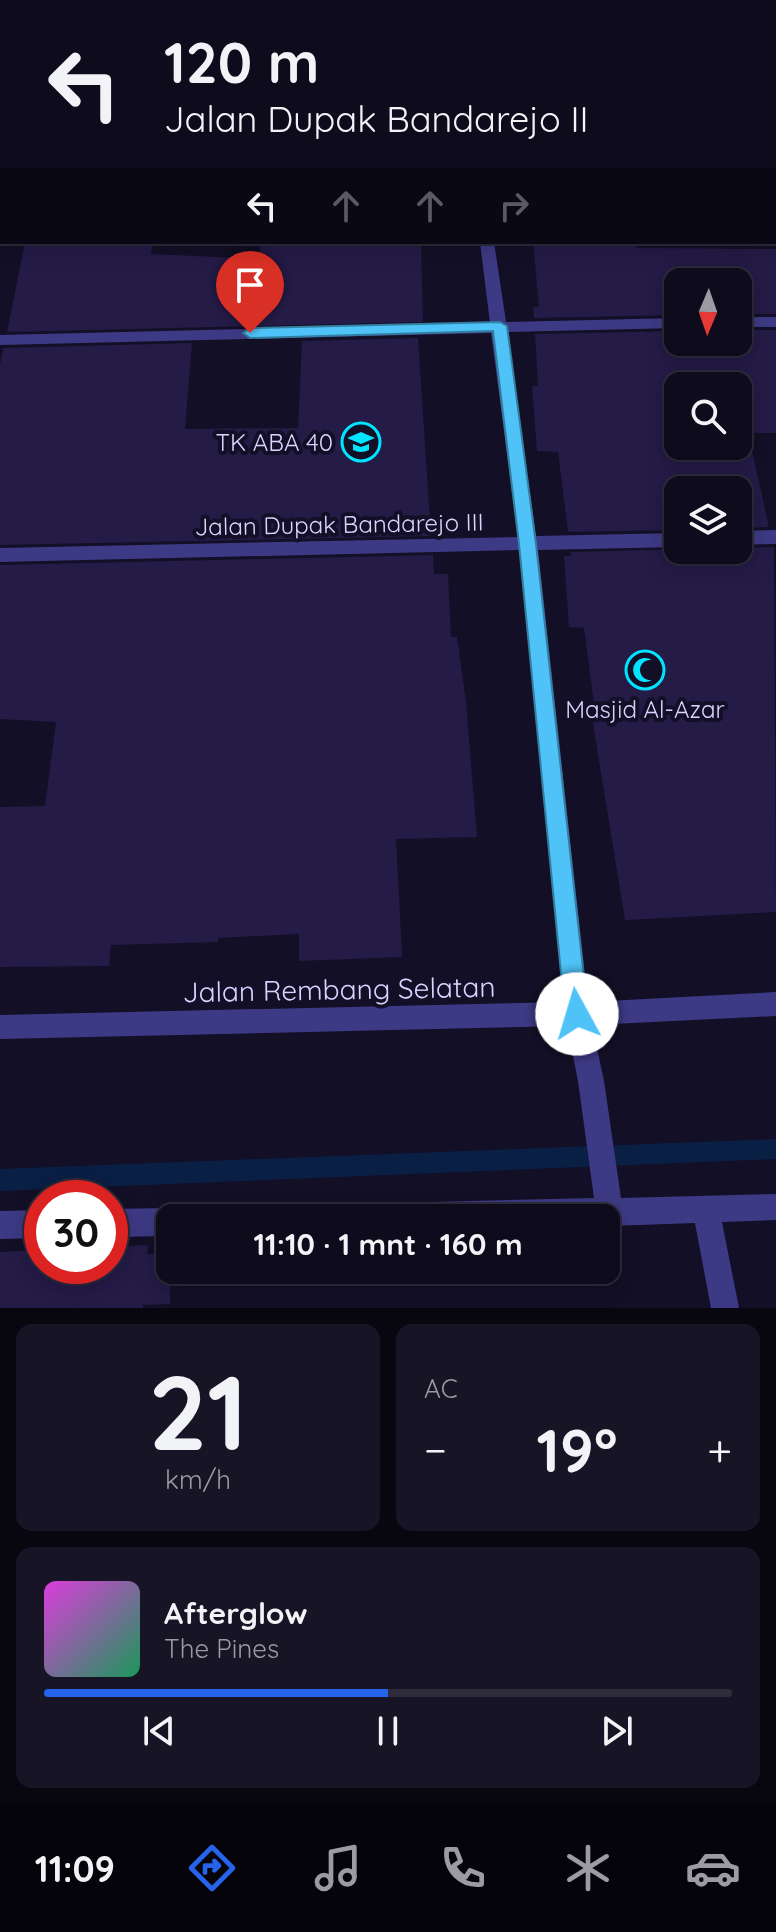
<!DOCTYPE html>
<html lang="id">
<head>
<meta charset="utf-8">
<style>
	:root { --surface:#0e0b1c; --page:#171425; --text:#f1f3f6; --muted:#9b9ba3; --line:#2e2b3b; --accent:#2563eb }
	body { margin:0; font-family:Quicksand,sans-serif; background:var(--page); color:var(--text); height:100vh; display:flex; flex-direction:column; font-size:30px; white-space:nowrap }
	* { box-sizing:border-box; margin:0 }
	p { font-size:26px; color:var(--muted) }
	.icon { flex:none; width:44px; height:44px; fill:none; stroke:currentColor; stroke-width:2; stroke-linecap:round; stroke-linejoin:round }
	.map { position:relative; height:1308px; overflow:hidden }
	.drawer { display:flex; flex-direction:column; gap:16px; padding:16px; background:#08060f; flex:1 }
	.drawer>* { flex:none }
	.hud { position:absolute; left:0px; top:0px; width:776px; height:244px; box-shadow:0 4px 20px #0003,0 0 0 2px var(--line); background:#0e0b1c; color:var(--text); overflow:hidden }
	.needle { width:52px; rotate:182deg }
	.tools { position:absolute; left:664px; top:268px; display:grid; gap:16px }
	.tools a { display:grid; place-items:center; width:88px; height:88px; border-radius:16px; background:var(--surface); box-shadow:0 4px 20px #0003,0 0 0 2px var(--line); font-size:40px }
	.speed { position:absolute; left:24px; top:1180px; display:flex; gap:16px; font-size:40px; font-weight:700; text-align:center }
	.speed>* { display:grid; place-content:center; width:104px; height:104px; border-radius:50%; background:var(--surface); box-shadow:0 4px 20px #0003,0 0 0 2px var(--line); line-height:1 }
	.speed .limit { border:12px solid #d22; background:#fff; color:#111 }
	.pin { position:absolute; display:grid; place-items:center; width:68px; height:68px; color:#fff; margin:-82px -34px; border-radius:50% 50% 50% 0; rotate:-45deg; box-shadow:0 0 8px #0007 }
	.pin .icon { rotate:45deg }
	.me { position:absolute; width:88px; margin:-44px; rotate:354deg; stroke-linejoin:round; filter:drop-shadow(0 0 6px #0008) }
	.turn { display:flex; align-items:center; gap:28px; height:168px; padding:0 32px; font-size:36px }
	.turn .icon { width:104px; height:104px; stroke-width:2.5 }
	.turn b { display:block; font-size:56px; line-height:68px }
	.lanes { display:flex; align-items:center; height:76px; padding:0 32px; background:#0003; justify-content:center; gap:40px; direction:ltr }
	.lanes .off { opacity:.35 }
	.big { font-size:60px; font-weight:700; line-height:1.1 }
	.drawer .tile { flex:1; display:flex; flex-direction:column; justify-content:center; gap:12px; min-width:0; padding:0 28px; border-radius:16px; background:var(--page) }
	.drawer .dial { align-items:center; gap:0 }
	.dial b { font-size:104px; line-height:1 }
	.song { display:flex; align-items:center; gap:24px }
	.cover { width:96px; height:96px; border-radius:12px; background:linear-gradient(135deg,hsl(300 70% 55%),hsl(150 70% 35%)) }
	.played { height:8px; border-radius:4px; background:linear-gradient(90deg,var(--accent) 50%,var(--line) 50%) }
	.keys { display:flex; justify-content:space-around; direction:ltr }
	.heat { display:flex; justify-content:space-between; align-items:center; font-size:44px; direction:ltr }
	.drawer .tiles { flex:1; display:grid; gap:16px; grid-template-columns:1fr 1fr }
	.tile:last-child { grid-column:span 2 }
	.trip { position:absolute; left:156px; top:1204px; width:464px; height:80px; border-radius:16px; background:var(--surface); box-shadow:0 4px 20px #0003,0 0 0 2px var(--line); font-weight:700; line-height:80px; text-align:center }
	.menu { display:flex; height:128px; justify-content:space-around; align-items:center; background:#06040b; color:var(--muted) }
	.menu .icon { width:56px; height:56px }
	.menu .selected { color:var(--accent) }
	.menu b { font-size:36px; color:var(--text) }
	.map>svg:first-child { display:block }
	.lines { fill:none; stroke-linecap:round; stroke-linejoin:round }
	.stream { fill:#0a1f44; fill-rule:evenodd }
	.river { fill:#0a1f44; fill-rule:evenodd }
	.building { fill:#241b47; fill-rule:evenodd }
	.street { fill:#3d3a85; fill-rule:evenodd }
	.route { fill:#4fc3f7; stroke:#337fa1; stroke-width:2 }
	.labels { text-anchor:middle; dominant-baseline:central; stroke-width:8; stroke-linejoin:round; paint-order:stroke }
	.poi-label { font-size:24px; fill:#d9d4ff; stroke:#130f26; text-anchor:end }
	.street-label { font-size:24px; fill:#d9d4ff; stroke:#130f26 }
	.near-street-label { font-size:28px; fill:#d9d4ff; stroke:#130f26 }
</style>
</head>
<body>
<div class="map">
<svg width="776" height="1308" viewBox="0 0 776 1308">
	<rect width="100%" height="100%" fill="#130f26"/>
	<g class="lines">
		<!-- stream -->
		<polygon class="stream" points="776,1139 776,1159 0,1191 0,1169"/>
		<!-- river -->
		<g class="river">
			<polygon points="205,0 271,0 272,2 207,2"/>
			<rect x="774" y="70" width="2" height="36"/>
		</g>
	</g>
	<!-- building -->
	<g class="building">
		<polygon points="25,242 153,242 151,254 259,259 260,242 421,242 423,322 7,332"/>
		<polygon points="533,242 636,243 637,248 776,249 776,314 738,314 738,282 678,282 678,315 534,318 533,307 539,307"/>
		<path d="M738,330H776V433H748L769,527L738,528V490H678V530L568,532L558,452L537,451L532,386H538L535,334L678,331V342H738ZM678,386H738V446H678Z"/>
		<polygon points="418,338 431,536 0,545 0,365 3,348 192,343 185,429 298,428 302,341"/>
		<polygon points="774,547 776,912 625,920 591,711 595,711 584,628 569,627 564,556 571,556 571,552"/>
		<polygon points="433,555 434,574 448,574 451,637 457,637 466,702 477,837 396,839 402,957 299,961 299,934 218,938 218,942 111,945 109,966 0,967 0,807 45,806 56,722 0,719 0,565"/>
		<polygon points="148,1245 147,1254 170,1253 170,1304 143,1305 143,1308 0,1308 0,1252 42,1250 42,1266 110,1266 110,1247"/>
	</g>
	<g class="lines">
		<!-- street -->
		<g class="street">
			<polygon points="386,0 410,0 411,2 387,2"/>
			<polygon points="483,0 495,0 482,2"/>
			<rect x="689" y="0" width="12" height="2"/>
			<rect x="0" y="27" width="2" height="8"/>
			<rect x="774" y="52" width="2" height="8"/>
			<rect x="0" y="152" width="2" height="8"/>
			<rect x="774" y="157" width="2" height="8"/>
			<polygon points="480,242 494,242 506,322 678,318 678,328 507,332 536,536 678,533 678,547 538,550 588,1002 776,992 776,1016 592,1025 604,1081 621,1198 776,1194 776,1220 722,1222 739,1308 711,1308 695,1223 610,1226 606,1225 606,1218 336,1218 340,1208 350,1204 594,1198 578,1081 567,1026 0,1039 0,1015 564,1002 519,550 0,562 0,548 518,537 491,333 0,345 0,335 490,323"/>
			<rect x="738" y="317" width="38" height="10"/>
			<polygon points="776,530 776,544 738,545 738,531"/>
			<polygon points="170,1208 180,1212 182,1218 170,1218 170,1236 110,1237 110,1209"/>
			<polygon points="42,1210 42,1238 0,1239 0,1211"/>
		</g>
	</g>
	<!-- route -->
	<polygon class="route" points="500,322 507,326 536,544 588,1014 584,1022 577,1025 569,1022 565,1014 519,544 493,331 250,338 243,333 250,328"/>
	<!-- icons -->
	<defs>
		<g id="school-ring" transform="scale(2)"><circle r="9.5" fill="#130f26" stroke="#00e5ff" stroke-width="1.5"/><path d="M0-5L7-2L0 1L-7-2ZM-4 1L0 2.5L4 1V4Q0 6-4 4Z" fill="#00e5ff"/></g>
		<g id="mosque-ring" transform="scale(2)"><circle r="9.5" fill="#130f26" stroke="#00e5ff" stroke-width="1.5"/><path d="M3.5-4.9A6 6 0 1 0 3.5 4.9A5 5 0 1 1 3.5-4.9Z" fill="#00e5ff"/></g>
	</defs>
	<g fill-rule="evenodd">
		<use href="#school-ring" x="361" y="442"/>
		<use href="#mosque-ring" x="645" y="670"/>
	</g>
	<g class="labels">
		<!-- poi labels -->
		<g class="poi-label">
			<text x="333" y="442">TK ABA 40</text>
			<text x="645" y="709" text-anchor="middle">Masjid Al-Azar</text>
		</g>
		<!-- street labels -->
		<g class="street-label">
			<text transform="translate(339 524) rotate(-1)">Jalan Dupak Bandarejo III</text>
		</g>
		<!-- near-street labels -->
		<g class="near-street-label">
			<text transform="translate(339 989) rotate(-1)">Jalan Rembang Selatan</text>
		</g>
	</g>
</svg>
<div class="tools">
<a><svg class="needle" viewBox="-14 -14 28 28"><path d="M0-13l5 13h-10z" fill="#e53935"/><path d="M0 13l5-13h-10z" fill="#9b9ba3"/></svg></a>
<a><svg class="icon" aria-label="search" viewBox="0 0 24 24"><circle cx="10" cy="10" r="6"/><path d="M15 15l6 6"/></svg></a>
<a><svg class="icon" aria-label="layers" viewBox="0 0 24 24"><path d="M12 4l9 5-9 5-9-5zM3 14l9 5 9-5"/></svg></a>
</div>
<div class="speed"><div class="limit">30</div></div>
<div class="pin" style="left:250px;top:333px;background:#d93025"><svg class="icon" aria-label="arrive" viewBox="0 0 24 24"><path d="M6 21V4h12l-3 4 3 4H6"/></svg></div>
<svg class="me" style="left:577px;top:1014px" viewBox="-20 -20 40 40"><circle r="19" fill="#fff"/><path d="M0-13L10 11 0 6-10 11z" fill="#4fc3f7"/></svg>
<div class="trip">11:10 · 1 mnt · 160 m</div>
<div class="hud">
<div class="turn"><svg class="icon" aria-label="left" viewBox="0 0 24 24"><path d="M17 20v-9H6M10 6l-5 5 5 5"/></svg><div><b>120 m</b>Jalan Dupak Bandarejo II</div></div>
<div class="lanes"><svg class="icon" aria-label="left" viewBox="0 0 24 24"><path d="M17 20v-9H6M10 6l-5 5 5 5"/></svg><svg class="icon off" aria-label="ahead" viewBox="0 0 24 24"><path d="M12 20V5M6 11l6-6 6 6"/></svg><svg class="icon off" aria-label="ahead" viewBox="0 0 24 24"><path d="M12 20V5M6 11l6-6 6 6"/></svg><svg class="icon off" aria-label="right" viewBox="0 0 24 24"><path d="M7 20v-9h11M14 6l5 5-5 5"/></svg></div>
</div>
</div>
<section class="drawer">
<div class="tiles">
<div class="tile dial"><b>21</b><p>km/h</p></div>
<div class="tile"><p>AC</p>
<div class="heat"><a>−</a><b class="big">19°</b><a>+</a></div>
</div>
<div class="tile">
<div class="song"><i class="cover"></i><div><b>Afterglow</b><p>The Pines</p></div></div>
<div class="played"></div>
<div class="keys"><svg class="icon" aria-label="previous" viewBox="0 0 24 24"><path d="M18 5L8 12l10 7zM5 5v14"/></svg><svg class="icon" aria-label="pause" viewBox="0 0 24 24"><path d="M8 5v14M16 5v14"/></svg><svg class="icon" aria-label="next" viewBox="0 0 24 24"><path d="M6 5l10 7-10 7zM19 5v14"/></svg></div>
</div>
</div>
</section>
<nav class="menu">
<b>11:09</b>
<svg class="icon selected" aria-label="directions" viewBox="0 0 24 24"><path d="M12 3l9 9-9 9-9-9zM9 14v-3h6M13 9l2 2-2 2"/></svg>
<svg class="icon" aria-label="music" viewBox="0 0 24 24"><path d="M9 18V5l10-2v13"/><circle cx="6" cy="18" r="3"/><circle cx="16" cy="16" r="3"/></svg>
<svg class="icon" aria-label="phone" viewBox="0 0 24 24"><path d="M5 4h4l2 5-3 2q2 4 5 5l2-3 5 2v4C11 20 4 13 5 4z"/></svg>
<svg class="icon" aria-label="climate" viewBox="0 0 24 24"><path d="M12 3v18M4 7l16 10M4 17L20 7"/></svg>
<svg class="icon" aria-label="car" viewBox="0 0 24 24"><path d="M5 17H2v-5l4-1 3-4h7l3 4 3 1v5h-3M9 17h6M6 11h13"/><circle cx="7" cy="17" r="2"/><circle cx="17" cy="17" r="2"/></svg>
</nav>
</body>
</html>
